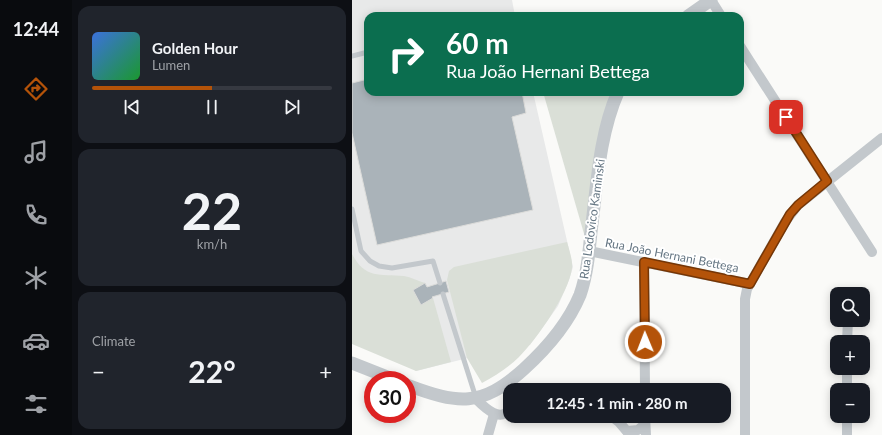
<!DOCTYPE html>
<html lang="en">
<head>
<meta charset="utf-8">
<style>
	:root { --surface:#171b24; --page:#20242c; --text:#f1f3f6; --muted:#9ea1a6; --line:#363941; --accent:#b45309 }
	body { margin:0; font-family:Lato,sans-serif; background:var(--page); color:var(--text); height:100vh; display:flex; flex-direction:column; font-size:15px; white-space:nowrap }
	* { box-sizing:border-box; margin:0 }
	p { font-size:13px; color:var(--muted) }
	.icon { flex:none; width:22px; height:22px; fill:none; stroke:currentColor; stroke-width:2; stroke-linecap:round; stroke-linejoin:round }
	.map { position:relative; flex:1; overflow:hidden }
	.sheet { display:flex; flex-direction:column; gap:6px; padding:6px; background:#0d0f14; width:280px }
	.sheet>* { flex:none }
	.banner { position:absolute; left:12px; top:12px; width:380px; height:84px; border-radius:12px; box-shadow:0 2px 10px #0003; background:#0b6e4f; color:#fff; overflow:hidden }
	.controls { position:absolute; left:478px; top:287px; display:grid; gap:8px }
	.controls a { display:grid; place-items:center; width:40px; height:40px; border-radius:8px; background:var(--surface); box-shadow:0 2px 10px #0003; font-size:20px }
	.speed { position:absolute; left:12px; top:371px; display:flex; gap:8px; font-size:20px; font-weight:700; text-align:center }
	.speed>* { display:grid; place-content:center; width:52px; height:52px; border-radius:50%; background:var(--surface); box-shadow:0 2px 10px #0003; line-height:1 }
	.speed .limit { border:6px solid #d22; background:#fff; color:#111 }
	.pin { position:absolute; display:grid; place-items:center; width:34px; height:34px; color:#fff; margin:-17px; border-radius:8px; box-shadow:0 2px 6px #0006 }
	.me { position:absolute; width:44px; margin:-22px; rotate:359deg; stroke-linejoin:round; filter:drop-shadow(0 0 3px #0008) }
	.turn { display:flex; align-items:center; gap:14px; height:84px; padding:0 16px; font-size:18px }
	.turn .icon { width:52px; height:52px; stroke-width:2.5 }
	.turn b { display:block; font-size:28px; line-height:34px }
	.big { font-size:30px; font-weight:700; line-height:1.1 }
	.sheet .widget { flex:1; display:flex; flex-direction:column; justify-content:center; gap:6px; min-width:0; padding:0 14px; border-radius:12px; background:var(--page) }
	.sheet .dial { align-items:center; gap:0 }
	.dial b { font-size:52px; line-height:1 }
	.song { display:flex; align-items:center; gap:12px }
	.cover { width:48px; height:48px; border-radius:6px; background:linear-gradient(135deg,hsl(220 70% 55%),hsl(130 70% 35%)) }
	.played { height:4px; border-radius:2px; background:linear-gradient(90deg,var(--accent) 50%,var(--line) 50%) }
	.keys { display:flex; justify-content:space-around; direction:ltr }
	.heat { display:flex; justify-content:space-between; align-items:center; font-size:22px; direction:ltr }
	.trip { position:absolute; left:151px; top:383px; width:228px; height:40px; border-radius:12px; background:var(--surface); box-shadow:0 2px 10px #0003; font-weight:700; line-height:40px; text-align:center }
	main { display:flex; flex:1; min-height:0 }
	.tabs { display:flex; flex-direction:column; width:72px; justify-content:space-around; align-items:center; background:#090b0e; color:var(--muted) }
	.tabs .icon { width:28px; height:28px }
	.tabs .active { color:var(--accent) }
	.tabs b { font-size:18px; color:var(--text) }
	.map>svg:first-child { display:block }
	.built { fill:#e8e9e9 }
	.green { fill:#dadfd7 }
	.building { fill:#aab3b9; stroke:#dcdcda }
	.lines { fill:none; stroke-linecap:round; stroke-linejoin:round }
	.service { stroke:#c3c8cc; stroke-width:5 }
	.minor { stroke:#c3c8cc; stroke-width:10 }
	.tertiary { stroke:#c3c8cc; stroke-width:13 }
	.route-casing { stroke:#753606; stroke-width:10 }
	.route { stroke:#b45309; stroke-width:7 }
	.labels { text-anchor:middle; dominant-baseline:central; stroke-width:4; stroke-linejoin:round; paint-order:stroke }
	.street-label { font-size:12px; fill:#657683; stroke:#fff }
</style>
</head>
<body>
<main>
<nav class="tabs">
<b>12:44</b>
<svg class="icon active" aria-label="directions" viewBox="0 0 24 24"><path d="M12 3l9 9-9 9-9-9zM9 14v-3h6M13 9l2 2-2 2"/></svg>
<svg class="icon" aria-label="music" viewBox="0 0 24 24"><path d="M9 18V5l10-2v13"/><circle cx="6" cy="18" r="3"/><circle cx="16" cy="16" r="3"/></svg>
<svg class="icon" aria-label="phone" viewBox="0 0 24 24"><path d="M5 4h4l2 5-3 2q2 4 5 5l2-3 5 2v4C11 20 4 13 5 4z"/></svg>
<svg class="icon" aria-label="climate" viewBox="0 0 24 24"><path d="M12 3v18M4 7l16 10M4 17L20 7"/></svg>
<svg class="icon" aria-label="car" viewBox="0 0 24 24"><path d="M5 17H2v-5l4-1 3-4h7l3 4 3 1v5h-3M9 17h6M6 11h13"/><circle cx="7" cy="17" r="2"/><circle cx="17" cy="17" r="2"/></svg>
<svg class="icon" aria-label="filters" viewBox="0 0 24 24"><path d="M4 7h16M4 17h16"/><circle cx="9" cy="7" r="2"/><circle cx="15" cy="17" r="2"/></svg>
</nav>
<section class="sheet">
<div class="widget">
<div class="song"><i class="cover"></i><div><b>Golden Hour</b><p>Lumen</p></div></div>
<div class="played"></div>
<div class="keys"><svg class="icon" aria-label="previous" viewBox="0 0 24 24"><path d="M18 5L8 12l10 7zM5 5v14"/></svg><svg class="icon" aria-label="pause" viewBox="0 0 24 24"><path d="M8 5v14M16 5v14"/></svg><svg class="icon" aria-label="next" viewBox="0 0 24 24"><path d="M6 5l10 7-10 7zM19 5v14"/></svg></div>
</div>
<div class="widget dial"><b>22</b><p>km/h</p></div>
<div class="widget"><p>Climate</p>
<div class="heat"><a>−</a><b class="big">22°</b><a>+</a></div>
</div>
</section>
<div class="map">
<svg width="530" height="435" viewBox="0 0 530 435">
	<rect width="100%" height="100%" fill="#fafaf8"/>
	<!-- built -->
	<polygon class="built" points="0,0 160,0 163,16 16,16 16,92 181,92 221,267 217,280 206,306 178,345 116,358 64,371 0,317"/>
	<!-- green -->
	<g class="green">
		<polygon points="191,92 266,92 237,251"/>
		<path d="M215,242C217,249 221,261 220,268C217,293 185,339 167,357C156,368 143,376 130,383L115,358L95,280L97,271L102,267Z"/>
		<path d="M0,254C13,279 28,274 52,276C59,277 66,281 73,283L81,298L99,362L64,371L0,344Z"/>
	</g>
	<!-- building -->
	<g class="building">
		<polygon points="16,79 16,92 170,92 174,113 160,117 181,210 25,245 0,133 0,83"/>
		<polygon points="94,281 97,292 80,297 81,298 69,305 61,290 73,283 75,287"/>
	</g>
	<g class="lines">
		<!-- service -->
		<g class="service">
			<polyline points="0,56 16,52"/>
			<polyline points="0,209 9,251 18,261 27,266 40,268 81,261 88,283"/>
			<polyline points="91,294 124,398"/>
		</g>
		<!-- minor -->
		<g class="minor">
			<polyline points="359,0 369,16"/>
			<polyline points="388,46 520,252"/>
			<polyline points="237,251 398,284"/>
			<polyline points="292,262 293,390"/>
			<polyline points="495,342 496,320"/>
			<polyline points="495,390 495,368"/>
			<path d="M124,399C132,407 150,425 158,407"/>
			<polyline points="259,416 267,422 278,435"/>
			<polyline points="293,416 294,435"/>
			<polyline points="275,431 286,430 293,424"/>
			<polyline points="136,435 142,414"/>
			<polyline points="393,435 393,299 395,289 433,222 446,205 530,138"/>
			<polyline points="495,435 495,416"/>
		</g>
		<!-- tertiary -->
		<g class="tertiary">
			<polyline points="336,16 359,0"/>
			<polyline points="0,363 43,380"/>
			<path d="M55,385C106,404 129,408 172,369C195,348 216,324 228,295C235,275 237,253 239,232C245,186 247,135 266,92"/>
		</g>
	</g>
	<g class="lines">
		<!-- route casing -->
		<g class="route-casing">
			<polyline id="route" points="293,342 292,262 398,284 438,214 446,205 475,181 434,117"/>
		</g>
		<!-- route -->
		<use href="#route" class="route"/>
	</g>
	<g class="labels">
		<!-- street labels -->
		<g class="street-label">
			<text transform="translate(240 219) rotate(-82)">Rua Lodovico Kaminski</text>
			<text transform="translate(320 255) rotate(11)">Rua João Hernani Bettega</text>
		</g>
	</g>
</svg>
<div class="controls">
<a><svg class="icon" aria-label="search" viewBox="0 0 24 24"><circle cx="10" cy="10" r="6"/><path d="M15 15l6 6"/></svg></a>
<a>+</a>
<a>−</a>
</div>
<div class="speed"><div class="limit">30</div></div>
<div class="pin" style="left:434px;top:117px;background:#d93025"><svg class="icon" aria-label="arrive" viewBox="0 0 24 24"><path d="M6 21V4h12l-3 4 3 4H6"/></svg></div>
<svg class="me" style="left:293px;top:342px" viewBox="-20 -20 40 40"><circle r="17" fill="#b45309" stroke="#fff" stroke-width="3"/><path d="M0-11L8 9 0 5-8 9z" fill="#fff"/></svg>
<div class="trip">12:45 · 1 min · 280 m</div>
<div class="banner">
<div class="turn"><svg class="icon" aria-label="right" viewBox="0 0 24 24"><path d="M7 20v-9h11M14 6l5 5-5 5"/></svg><div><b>60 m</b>Rua João Hernani Bettega</div></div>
</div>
</div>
</main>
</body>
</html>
